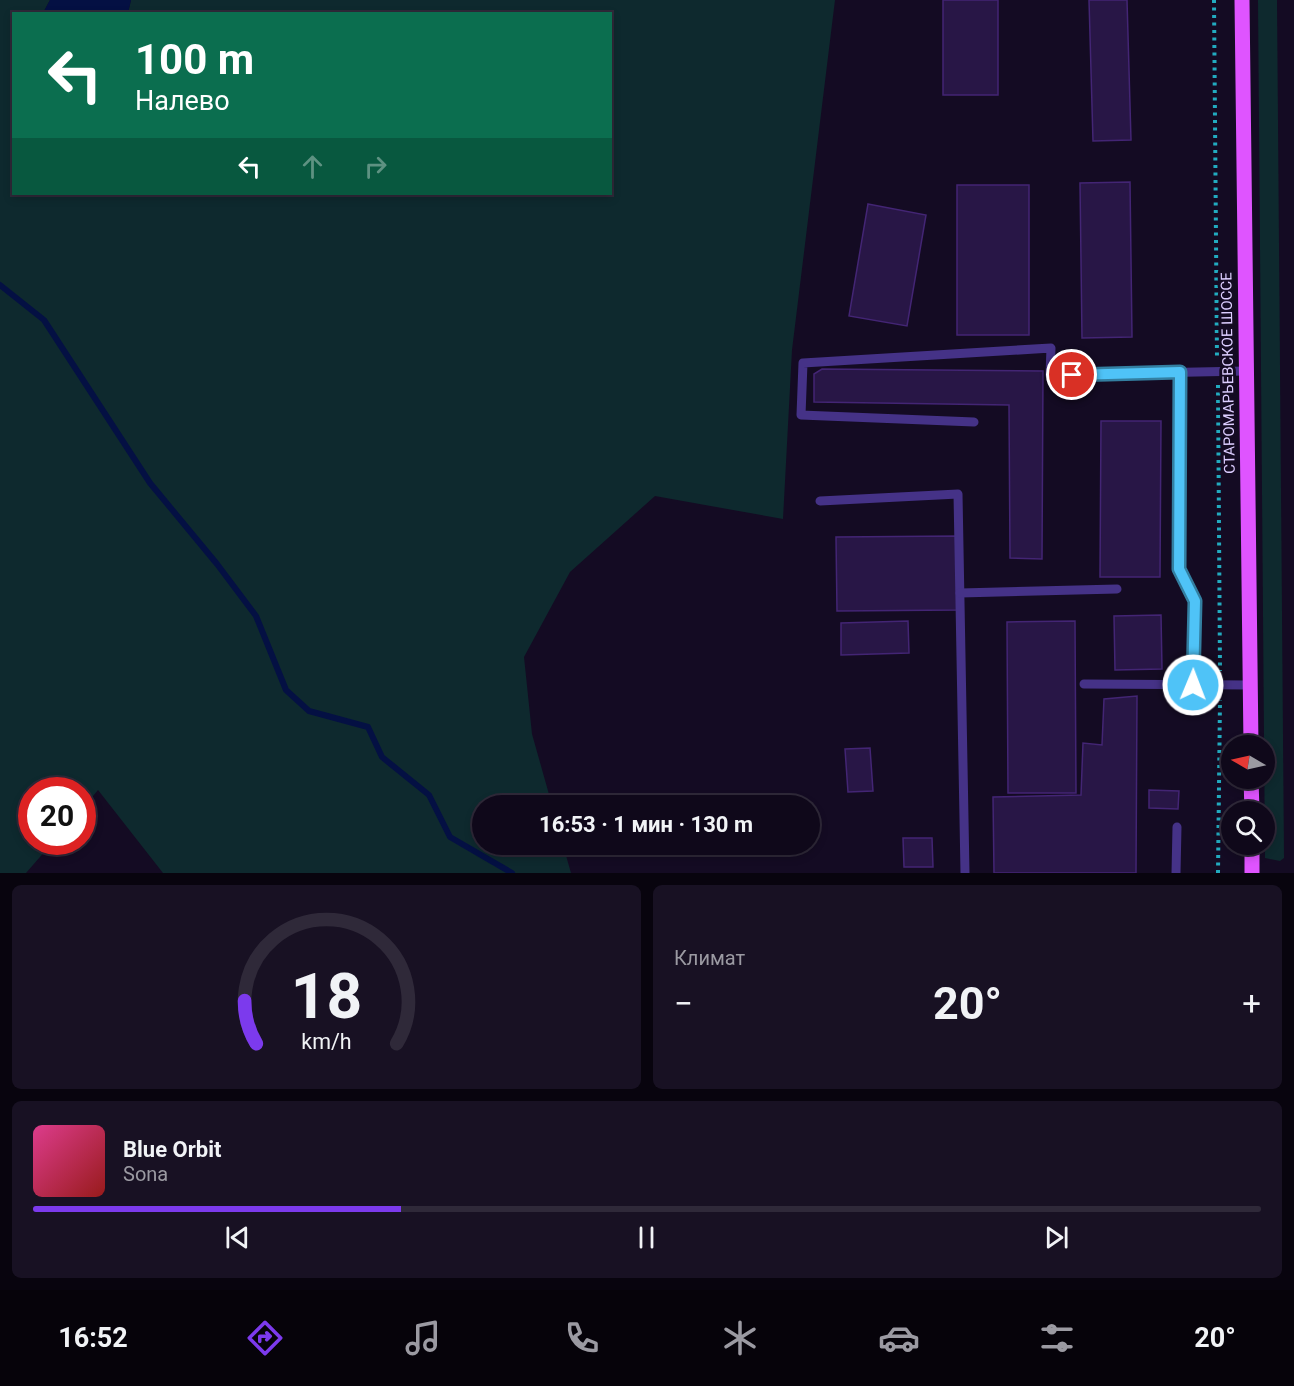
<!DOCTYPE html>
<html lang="ru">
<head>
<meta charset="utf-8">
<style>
	:root { --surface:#0f081a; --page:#181123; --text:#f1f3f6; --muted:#9b9aa2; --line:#2f2939; --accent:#7c3aed }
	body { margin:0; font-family:Roboto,sans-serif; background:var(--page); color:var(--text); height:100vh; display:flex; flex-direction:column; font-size:22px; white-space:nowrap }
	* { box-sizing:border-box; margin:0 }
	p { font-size:20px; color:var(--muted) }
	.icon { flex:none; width:33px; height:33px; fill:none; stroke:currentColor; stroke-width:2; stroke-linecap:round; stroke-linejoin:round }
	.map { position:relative; height:873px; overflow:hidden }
	.details { display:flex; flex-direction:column; gap:12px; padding:12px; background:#08040e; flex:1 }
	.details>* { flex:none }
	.banner { position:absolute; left:12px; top:12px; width:600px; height:183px; border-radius:0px; box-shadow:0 3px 9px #0003,0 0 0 2px var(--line); background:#0b6e4f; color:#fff; overflow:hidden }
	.needle { width:39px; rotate:279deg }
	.tools { position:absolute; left:1221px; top:735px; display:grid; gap:12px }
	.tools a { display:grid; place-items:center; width:54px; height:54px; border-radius:50%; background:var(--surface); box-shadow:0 3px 9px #0003,0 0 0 2px var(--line); font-size:30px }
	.speed { position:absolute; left:18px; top:777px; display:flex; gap:12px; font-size:30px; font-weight:700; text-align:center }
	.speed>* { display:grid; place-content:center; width:78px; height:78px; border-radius:50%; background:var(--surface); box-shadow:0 3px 9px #0003,0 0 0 2px var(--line); line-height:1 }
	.speed .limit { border:9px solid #d22; background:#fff; color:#111 }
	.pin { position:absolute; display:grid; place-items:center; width:51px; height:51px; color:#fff; margin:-26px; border:3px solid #fff; border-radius:50%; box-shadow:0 2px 6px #0007 }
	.me { position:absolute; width:66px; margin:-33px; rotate:1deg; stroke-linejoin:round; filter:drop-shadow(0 0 4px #0008) }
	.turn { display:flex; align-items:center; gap:21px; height:126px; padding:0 24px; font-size:27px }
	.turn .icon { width:78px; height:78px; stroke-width:2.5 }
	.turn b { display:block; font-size:42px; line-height:51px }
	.lanes { display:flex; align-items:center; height:57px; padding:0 24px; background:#0003; justify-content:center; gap:30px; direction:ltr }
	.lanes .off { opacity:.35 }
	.big { font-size:45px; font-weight:700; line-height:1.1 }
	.details .tile { flex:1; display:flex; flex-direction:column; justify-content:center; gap:9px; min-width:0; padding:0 21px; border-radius:9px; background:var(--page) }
	.details .dial { align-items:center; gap:0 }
	.dial svg { height:156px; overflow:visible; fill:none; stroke:var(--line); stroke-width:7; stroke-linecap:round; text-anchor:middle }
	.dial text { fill:var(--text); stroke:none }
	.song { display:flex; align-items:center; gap:18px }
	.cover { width:72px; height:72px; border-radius:9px; background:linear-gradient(135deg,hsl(330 70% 55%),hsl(0 70% 35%)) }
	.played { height:6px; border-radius:3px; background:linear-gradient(90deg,var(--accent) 30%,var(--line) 30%) }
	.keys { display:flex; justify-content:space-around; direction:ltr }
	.heat { display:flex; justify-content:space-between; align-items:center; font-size:33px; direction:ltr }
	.details .tiles { flex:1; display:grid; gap:12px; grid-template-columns:1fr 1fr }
	.tile:last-child { grid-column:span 2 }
	.trip { position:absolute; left:472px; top:795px; width:348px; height:60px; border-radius:30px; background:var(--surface); box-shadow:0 3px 9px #0003,0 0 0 2px var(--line); font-weight:700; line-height:60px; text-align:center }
	.menu { display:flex; height:96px; justify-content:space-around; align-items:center; background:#06030a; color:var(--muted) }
	.menu .icon { width:42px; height:42px }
	.menu .selected { color:var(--accent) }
	.menu b { font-size:27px; color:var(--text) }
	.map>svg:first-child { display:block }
	.green { fill:#0e292e }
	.water { fill:#041043 }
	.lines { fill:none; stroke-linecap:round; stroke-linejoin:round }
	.stream { stroke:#041043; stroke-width:6 }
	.building { fill:#281646; stroke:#432574; stroke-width:1.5 }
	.path { stroke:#22abbf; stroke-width:4; stroke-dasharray:3 4.5; stroke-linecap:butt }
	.service { stroke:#453287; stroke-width:9 }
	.primary { stroke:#df54ff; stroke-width:15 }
	.route-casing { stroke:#337fa1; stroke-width:15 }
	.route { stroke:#4fc3f7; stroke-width:10 }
	.labels { text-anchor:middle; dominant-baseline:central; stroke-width:6; stroke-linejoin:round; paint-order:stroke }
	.street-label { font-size:15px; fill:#dccdff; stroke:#140b23 }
</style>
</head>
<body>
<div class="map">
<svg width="1294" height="873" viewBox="0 0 1294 873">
	<rect width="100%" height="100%" fill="#140b23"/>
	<!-- green -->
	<g class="green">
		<polygon points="0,0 50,0 43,13 14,14 14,194 610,194 610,14 128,13 131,0 835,0 792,350 783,519 655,496 570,572 524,657 532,734 552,805 483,806 483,844 563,845 571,873 163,873 98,790 83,808 82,790 32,790 32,842 53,842 26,873 0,873"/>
		<polygon points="1258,0 1277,0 1284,858 1280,861 1265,858"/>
	</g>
	<!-- water -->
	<polygon class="water" points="50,0 131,0 128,13 43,13"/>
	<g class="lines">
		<!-- stream -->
		<polyline class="stream" points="0,285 44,320 150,483 217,564 256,616 286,690 309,711 368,727 382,757 429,795 450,837 512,873"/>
	</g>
	<!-- building -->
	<g class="building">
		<rect x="943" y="0" width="55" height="95"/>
		<polygon points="1089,0 1127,0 1131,140 1093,141"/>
		<polygon points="1130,182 1132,337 1082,338 1080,183"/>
		<rect x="957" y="185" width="72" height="150"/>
		<polygon points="868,204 926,215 907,326 849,316"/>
		<polygon points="822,369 1043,371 1042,559 1010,558 1009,405 814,402 814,374"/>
		<polygon points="1101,421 1161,421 1160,577 1100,577"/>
		<polygon points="957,536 958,610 837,611 836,537"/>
		<polygon points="1161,615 1162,669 1115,670 1114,616"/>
		<polygon points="908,621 909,653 841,655 841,623"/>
		<polygon points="1075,621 1076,793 1008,793 1007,622"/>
		<polygon points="1137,696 1136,873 994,873 993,797 1081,795 1083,743 1102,745 1104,699"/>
		<polygon points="870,748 873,791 848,792 845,749"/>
		<polygon points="1149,790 1179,791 1178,809 1149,808"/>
		<polygon points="903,838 932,838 933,867 904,867"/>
	</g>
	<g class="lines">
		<!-- path -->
		<g class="path">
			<polyline points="1214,0 1217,359"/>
			<polyline points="1218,385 1220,671"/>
			<polyline points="1218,873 1220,700"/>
		</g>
		<!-- service -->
		<g class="service">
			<polyline points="1180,372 1179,569 1195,601 1193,685"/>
			<polyline points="974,422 801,415 803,363 1051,348 1050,375 1246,371"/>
			<polyline points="820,501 958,494 965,873"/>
			<polyline points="960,593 1117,589"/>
			<polyline points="1084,684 1250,685"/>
			<polyline points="1176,873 1177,827"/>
		</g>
		<!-- primary -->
		<g class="primary">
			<polyline points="1242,0 1251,746"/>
			<polyline points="1251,778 1252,812"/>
			<polyline points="1252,844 1252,873"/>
		</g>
	</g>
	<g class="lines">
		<!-- route casing -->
		<g class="route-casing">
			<polyline id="route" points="1072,375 1180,372 1179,569 1195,601 1193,685"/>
		</g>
		<!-- route -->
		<use href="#route" class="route"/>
	</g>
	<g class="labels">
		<!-- street labels -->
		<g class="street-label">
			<text transform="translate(1228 373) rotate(-91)">СТАРОМАРЬЕВСКОЕ ШОССЕ</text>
		</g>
	</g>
</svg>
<div class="tools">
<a><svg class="needle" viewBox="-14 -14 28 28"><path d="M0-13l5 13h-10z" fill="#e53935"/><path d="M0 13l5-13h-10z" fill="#9b9aa2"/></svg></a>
<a><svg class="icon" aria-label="search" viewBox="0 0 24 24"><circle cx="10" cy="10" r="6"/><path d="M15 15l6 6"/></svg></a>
</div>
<div class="speed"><div class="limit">20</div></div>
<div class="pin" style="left:1072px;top:375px;background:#d93025"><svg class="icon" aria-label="arrive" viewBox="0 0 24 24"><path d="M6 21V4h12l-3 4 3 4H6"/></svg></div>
<svg class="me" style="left:1193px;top:685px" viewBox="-20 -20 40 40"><circle r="17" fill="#4fc3f7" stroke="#fff" stroke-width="3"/><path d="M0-11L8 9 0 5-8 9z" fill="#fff"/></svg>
<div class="trip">16:53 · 1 мин · 130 m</div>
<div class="banner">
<div class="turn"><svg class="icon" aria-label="left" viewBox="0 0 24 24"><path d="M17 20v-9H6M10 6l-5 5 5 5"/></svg><div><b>100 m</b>Налево</div></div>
<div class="lanes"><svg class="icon" aria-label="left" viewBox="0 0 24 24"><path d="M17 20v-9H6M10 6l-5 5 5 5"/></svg><svg class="icon off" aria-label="ahead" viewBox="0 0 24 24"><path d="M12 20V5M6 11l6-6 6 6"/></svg><svg class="icon off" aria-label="right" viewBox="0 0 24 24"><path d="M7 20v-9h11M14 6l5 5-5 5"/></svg></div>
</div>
</div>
<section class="details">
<div class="tiles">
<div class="tile dial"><svg viewBox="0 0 100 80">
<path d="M14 69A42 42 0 1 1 86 69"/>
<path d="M14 69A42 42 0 0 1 8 47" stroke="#7c3aed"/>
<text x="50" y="56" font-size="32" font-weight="700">18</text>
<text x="50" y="72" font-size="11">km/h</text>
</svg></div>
<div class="tile"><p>Климат</p>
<div class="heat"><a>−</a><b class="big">20°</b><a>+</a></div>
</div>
<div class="tile">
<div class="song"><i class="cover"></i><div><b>Blue Orbit</b><p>Sona</p></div></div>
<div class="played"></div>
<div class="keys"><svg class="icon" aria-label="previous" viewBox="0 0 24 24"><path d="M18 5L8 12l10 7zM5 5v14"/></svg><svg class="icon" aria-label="pause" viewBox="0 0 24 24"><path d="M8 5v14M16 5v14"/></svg><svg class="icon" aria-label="next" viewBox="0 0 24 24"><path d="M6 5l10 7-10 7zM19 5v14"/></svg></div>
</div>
</div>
</section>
<nav class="menu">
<b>16:52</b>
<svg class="icon selected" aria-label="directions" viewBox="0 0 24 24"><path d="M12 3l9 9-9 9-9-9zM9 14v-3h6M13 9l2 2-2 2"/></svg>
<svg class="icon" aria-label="music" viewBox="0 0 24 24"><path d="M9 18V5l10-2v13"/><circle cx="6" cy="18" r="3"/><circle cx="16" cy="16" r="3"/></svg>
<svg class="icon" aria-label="phone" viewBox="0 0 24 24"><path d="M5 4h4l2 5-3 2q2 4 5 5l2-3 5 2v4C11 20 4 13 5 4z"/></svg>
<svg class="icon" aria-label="climate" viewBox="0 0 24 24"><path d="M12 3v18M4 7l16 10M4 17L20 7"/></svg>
<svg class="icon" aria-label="car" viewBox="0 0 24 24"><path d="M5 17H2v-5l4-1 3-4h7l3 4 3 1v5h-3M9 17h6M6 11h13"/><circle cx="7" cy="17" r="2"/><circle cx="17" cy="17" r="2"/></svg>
<svg class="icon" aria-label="filters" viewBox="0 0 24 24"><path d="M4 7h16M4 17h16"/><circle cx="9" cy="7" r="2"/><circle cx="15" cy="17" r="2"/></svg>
<b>20°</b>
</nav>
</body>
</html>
